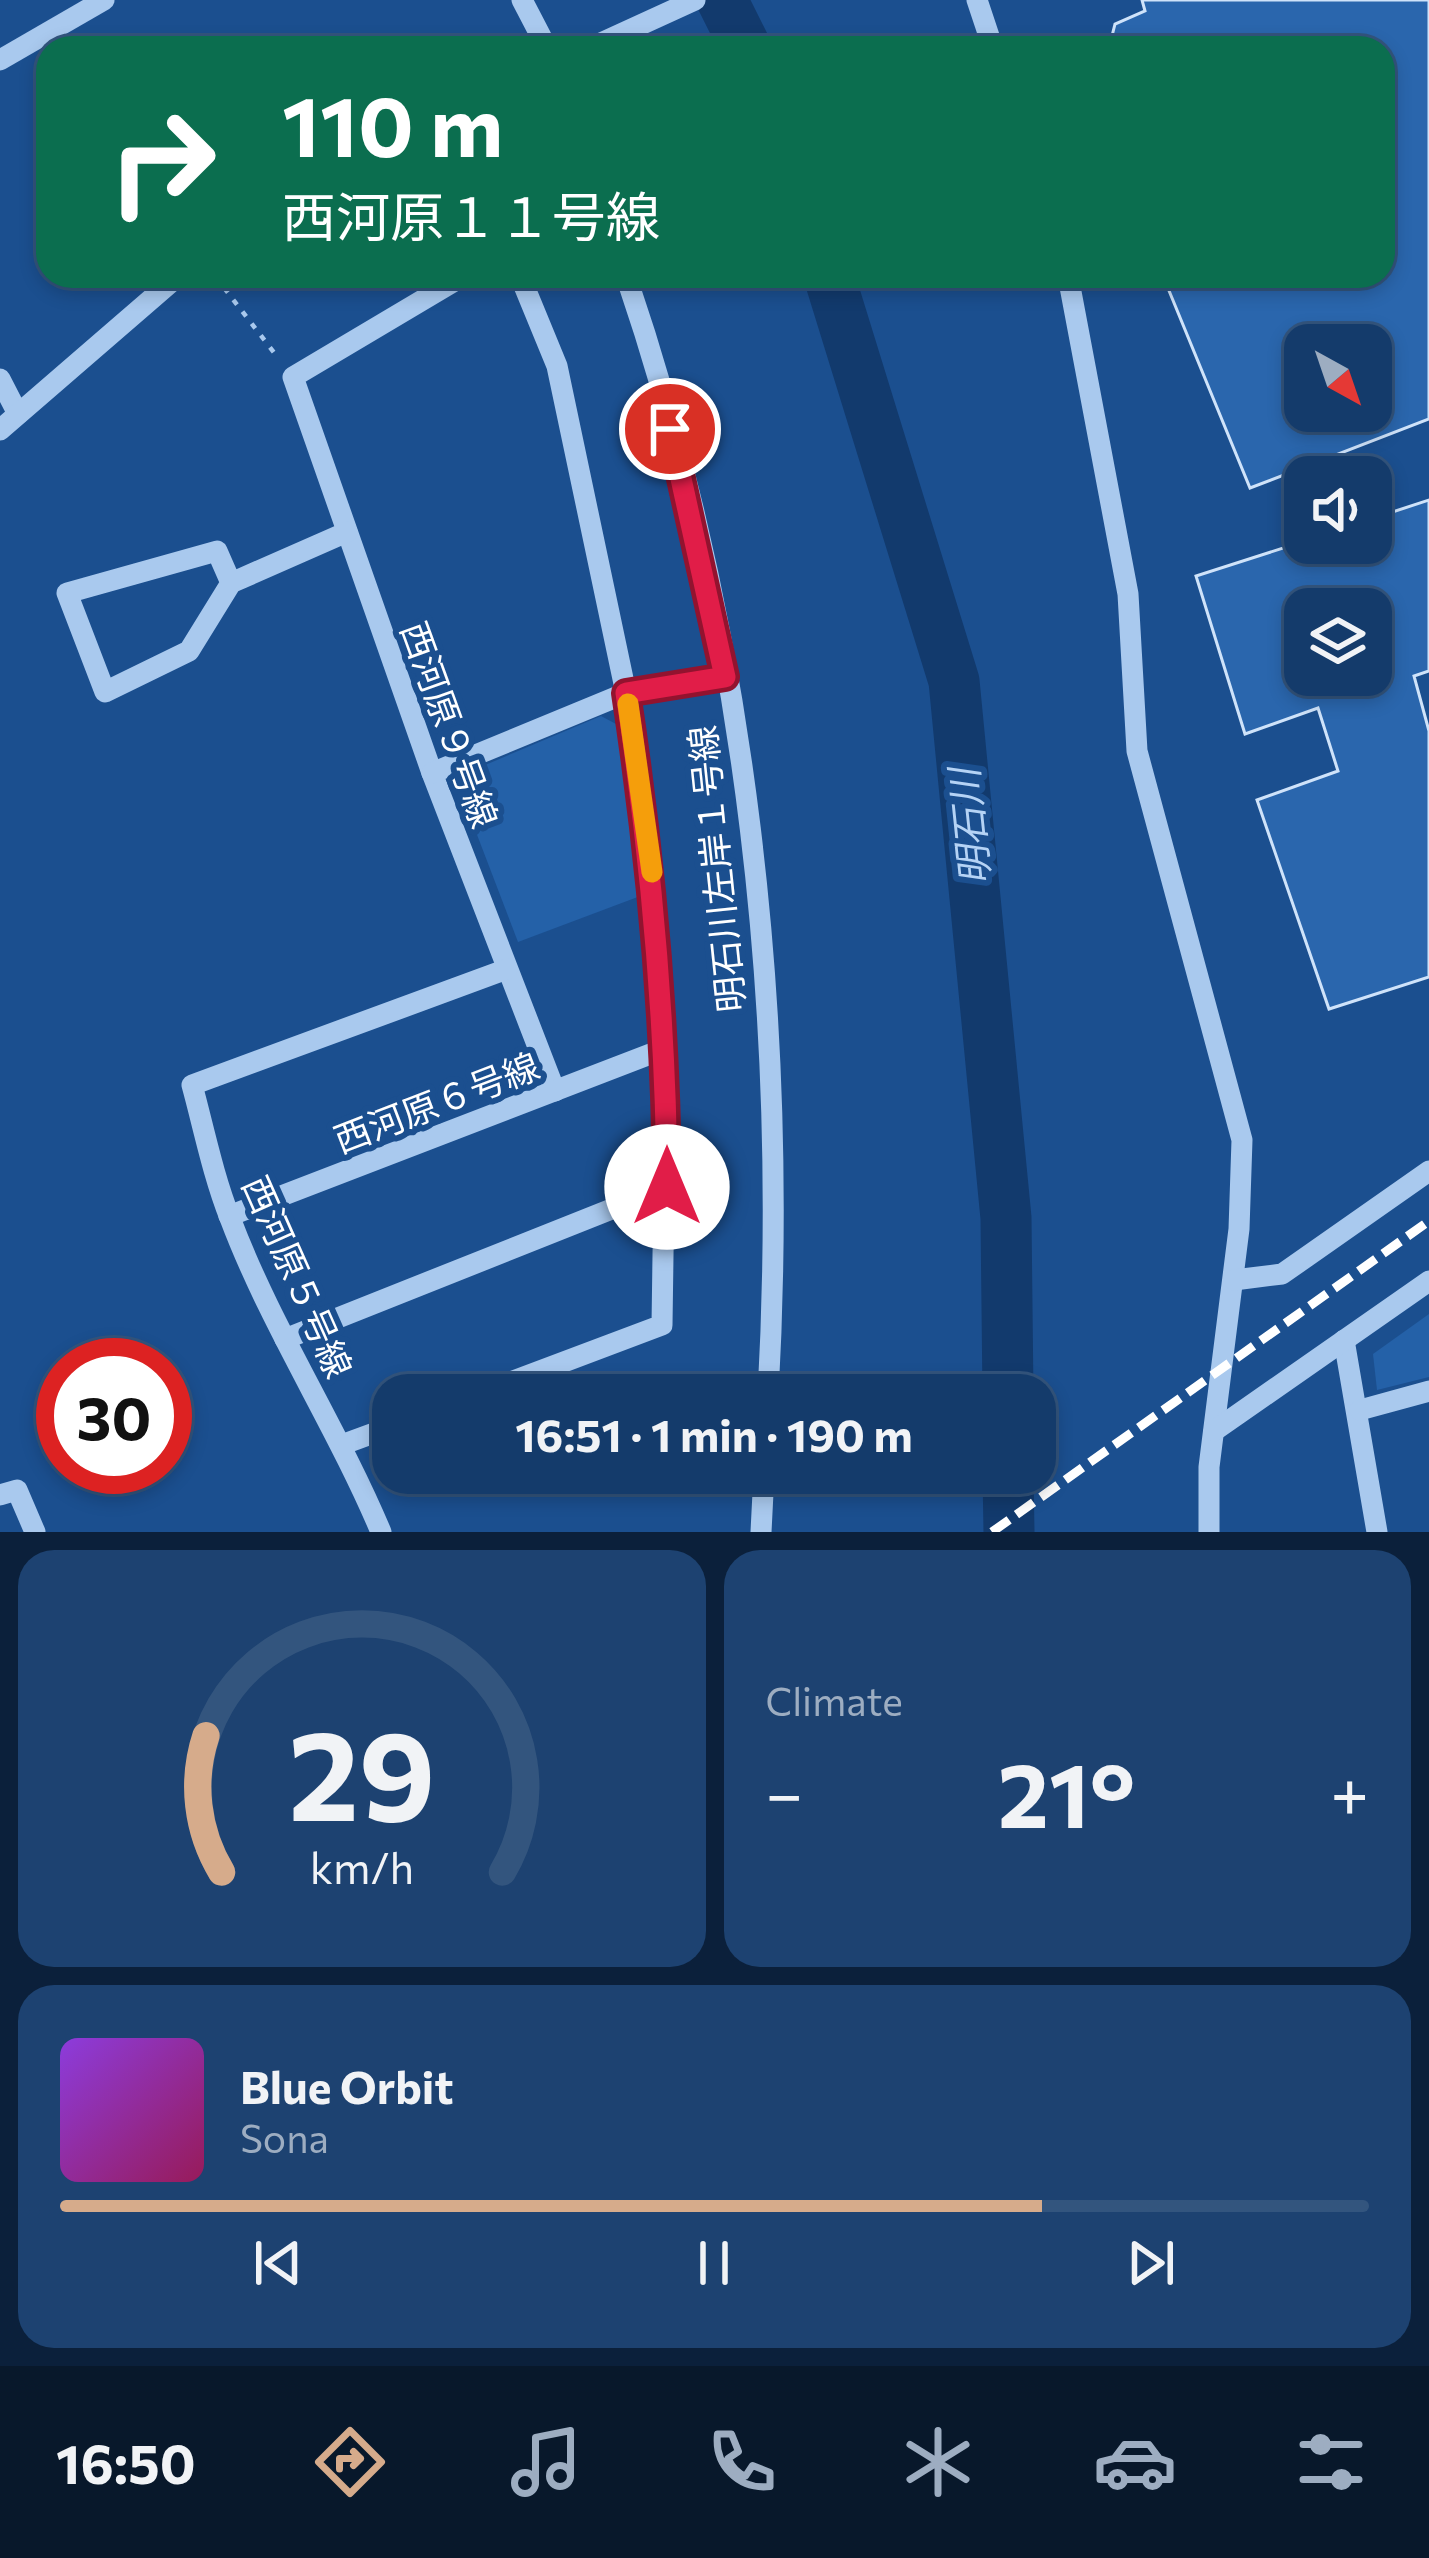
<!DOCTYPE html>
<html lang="en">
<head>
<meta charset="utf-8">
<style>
	:root { --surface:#143b6b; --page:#1d4271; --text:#f1f3f6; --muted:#9dadc1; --line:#33557e; --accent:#d6ab8b }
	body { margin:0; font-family:Commissioner,"Noto Sans JP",sans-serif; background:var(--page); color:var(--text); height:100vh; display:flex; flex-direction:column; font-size:45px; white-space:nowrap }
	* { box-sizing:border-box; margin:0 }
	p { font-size:39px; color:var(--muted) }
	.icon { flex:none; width:66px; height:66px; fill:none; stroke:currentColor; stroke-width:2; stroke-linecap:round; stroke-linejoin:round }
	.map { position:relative; height:1532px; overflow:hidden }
	.panel { display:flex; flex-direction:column; gap:18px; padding:18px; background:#0b203b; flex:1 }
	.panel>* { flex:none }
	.top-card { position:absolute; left:36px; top:36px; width:1359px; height:252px; border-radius:36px; box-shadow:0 6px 18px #0003,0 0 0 3px var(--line); background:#0b6e4f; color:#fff; overflow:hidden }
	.needle { width:78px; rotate:140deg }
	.controls { position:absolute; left:1284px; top:324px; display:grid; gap:24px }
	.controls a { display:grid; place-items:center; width:108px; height:108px; border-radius:24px; background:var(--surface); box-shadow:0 6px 18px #0003,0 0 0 3px var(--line); font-size:60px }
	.speed { position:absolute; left:36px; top:1338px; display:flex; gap:24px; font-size:60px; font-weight:700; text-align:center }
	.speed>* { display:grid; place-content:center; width:156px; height:156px; border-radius:50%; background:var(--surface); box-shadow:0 6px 18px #0003,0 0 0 3px var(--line); line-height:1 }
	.speed .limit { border:18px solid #d22; background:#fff; color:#111 }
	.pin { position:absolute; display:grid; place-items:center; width:102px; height:102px; color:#fff; margin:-51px; border:6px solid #fff; border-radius:50%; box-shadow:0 3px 12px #0007 }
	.me { position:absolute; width:132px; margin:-66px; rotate:0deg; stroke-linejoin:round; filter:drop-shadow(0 0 9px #0008) }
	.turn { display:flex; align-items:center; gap:42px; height:252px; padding:0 48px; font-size:54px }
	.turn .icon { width:156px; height:156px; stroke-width:2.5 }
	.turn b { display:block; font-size:84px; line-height:102px }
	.big { font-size:90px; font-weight:700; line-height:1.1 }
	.panel .widget { flex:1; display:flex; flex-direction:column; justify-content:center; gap:18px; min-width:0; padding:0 42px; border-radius:36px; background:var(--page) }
	.panel .dial { align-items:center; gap:0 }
	.dial svg { height:312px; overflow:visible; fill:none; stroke:var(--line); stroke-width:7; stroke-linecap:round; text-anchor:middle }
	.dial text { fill:var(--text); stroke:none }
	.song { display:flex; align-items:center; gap:36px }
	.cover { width:144px; height:144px; border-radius:18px; background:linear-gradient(135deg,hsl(270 70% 55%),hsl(330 70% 35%)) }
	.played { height:12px; border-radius:6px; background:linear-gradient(90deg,var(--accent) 75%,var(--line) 75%) }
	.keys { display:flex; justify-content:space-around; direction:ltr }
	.heat { display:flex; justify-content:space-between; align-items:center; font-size:66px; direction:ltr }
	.panel .tiles { flex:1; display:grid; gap:18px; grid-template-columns:1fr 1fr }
	.widget:last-child { grid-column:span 2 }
	.trip { position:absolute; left:372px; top:1374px; width:684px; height:120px; border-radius:36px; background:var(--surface); box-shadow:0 6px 18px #0003,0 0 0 3px var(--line); font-weight:700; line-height:120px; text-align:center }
	.dock { display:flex; height:192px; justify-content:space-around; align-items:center; background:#08182b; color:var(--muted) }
	.dock .icon { width:84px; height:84px }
	.dock .on { color:var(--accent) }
	.dock b { font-size:54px; color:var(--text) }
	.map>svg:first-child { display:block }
	.green { fill:#2461a8 }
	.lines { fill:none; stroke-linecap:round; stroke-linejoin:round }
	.river { stroke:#123a6d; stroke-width:51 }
	.building { fill:#2a66ad; stroke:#cfe3fa; stroke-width:3; fill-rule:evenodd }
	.path { stroke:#a9c9ee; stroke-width:4.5; stroke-dasharray:6 9; stroke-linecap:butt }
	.minor { stroke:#a9c9ee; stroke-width:21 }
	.rail { stroke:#fff; stroke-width:9; stroke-dasharray:21 9; stroke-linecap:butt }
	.route-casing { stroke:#92132f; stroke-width:30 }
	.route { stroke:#e11d48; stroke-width:21 }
	.slow { stroke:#f59e0b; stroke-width:21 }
	.labels { text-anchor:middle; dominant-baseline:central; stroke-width:12; stroke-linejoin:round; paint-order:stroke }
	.street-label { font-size:36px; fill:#fff; stroke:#1b4f8f }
	.water-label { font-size:39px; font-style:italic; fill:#b5d3f5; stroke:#1b4f8f }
</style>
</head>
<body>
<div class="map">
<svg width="1429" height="1532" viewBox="0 0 1429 1532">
	<rect width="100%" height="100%" fill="#1b4f8f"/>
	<!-- green -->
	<g class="green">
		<polygon points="601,716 616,724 643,895 518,942 458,785 464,774"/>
		<polygon points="1429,1314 1429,1377 1377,1390 1373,1354"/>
	</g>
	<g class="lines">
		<!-- river -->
		<g class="river">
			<polyline points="722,0 746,48"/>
			<polyline points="829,276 954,681 1006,1218 1008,1395"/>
			<polyline points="1008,1473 1009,1532"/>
		</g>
	</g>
	<!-- building -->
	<g class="building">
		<path d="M1142,0H1429V419L1250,488L1163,276H1383V48H1109L1115,24L1145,11ZM1305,345H1371V411H1305Z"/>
		<path d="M1429,500V671L1414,676L1429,731V977L1329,1009L1257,800L1338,771L1318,708L1245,734L1196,576L1305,541L1371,543V519ZM1305,609H1371V675H1305Z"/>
	</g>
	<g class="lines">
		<!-- path -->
		<polyline class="path" points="215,276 279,359"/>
		<!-- minor -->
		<g class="minor">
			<polyline points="522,0 547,48"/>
			<polyline points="977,0 993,48"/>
			<polyline points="590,48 695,0"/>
			<polyline points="0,60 104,0"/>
			<polyline points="463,276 293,377 432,773 555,1091"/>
			<path d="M626,276C747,630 789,1022 768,1395"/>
			<polyline points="1068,276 1128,594 1137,751 1242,1140 1239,1229 1209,1467 1209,1532"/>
			<polyline points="0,379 18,414"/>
			<polyline points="0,430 178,276"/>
			<polyline points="231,583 217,551 67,593 105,692 189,651 231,583 347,532"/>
			<polyline points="432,773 626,693 725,677"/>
			<polyline points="229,1216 666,1048"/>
			<polyline points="1234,1280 1282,1274 1429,1171"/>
			<polyline points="285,1339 667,1187"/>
			<polyline points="1344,1340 1377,1532"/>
			<polyline points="476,1395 662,1325 666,1048 654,885 626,693 557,366 520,276"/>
			<polyline points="1360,1410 1429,1391"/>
			<polyline points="1214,1431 1429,1281"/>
			<polyline points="344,1444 393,1426"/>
			<polyline points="0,1495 17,1490 35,1532"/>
			<path d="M381,1532C336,1425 271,1327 230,1218C213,1175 204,1129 192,1085L507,969"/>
			<polyline points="761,1532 764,1473"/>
		</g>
		<!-- rail -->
		<polyline class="rail" points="992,1532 1429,1221"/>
	</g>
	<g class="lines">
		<!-- route casing -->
		<g class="route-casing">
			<path id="route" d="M667,1187C666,1020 651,858 626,693L725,677L670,429"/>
		</g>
		<!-- route -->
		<use href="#route" class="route"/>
		<!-- slow -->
		<polyline class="slow" points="628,704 652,872"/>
	</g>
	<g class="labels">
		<!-- street labels -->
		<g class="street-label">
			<text transform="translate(451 724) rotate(70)">西河原９号線</text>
			<text transform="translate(715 869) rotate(-96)">明石川左岸１号線</text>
			<text transform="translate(436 1101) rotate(-21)">西河原６号線</text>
			<text transform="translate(299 1276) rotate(66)">西河原５号線</text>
		</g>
		<!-- water labels -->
		<g class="water-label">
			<text transform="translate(968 827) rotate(-96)">明石川</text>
		</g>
	</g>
</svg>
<div class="controls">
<a><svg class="needle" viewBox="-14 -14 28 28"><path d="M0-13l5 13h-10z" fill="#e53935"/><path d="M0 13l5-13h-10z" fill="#9dadc1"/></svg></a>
<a><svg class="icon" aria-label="sound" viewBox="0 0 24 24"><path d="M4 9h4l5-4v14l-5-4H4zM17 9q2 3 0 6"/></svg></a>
<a><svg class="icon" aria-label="layers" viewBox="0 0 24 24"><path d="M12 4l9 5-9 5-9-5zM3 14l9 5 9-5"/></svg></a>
</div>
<div class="speed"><div class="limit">30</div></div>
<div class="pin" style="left:670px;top:429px;background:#d93025"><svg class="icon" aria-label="arrive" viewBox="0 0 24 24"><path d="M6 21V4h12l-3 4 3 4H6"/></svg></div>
<svg class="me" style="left:667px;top:1187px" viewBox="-20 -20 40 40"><circle r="19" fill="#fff"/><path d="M0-13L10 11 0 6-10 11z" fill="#e11d48"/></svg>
<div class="trip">16:51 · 1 min · 190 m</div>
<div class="top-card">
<div class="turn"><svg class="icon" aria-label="right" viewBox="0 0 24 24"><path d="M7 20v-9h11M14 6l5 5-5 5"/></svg><div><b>110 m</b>西河原１１号線</div></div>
</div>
</div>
<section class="panel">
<div class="tiles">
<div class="widget dial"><svg viewBox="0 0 100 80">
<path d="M14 69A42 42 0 1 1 86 69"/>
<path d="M14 69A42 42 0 0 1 10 34" stroke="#d6ab8b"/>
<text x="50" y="56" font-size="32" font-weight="700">29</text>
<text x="50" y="72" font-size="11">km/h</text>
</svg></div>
<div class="widget"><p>Climate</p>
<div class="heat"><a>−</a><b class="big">21°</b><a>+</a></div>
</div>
<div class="widget">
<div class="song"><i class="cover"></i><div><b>Blue Orbit</b><p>Sona</p></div></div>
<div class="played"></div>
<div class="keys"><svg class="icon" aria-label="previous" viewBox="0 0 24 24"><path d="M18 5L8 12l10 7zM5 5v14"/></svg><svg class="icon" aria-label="pause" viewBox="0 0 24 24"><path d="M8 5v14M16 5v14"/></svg><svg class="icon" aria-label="next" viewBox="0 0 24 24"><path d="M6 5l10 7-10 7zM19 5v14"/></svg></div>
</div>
</div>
</section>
<nav class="dock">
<b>16:50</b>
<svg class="icon on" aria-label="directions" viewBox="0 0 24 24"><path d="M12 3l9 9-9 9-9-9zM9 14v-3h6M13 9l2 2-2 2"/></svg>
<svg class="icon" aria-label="music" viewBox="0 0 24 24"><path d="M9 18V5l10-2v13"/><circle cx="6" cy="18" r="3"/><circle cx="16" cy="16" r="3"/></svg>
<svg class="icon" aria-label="phone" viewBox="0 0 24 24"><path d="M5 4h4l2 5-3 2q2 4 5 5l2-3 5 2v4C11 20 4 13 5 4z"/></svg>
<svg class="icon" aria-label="climate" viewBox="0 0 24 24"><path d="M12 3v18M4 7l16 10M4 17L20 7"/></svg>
<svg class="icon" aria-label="car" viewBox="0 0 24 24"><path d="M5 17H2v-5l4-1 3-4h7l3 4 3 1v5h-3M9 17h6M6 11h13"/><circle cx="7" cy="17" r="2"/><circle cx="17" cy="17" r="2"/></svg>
<svg class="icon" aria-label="filters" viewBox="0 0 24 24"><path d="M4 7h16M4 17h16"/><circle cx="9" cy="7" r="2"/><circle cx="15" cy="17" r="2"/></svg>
</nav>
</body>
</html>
